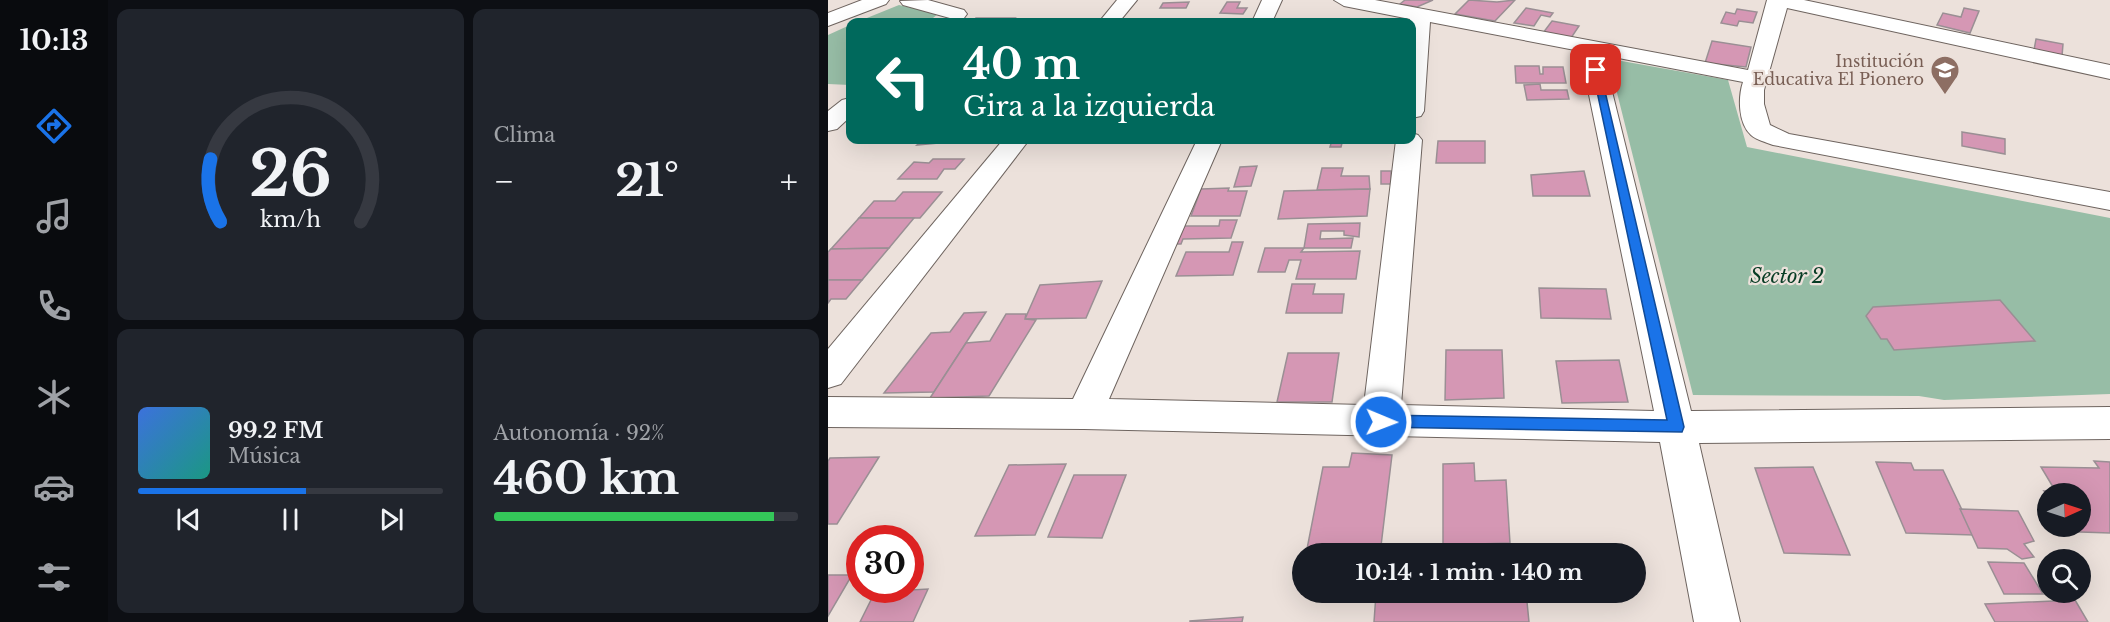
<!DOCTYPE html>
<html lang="es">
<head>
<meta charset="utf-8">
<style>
	:root { --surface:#171b24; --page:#20242c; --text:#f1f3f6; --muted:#9ea1a6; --line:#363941; --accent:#1a73e8 }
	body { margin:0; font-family:"Libre Baskerville",serif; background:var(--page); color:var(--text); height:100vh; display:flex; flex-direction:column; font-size:22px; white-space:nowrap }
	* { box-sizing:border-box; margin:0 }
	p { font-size:20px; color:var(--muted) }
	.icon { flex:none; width:33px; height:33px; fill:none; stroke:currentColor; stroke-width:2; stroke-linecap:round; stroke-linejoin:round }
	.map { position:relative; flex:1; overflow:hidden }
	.panel { display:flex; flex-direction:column; gap:9px; padding:9px; background:#0d0f14; width:720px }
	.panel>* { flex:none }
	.top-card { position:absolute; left:18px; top:18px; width:570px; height:126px; border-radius:12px; box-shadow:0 6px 24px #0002; background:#00695c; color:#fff; overflow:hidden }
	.needle { width:39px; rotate:87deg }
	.buttons { position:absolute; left:1209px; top:483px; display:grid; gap:12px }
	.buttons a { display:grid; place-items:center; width:54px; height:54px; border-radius:50%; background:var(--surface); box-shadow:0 6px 24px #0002; font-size:30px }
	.speed { position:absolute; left:18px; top:525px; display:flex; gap:12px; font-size:30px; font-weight:700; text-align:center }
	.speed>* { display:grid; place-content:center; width:78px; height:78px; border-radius:50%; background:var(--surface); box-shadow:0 6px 24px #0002; line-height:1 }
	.speed .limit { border:9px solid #d22; background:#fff; color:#111 }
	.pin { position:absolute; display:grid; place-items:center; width:51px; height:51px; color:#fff; margin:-26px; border-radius:12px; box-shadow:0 3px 9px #0006 }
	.me { position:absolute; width:66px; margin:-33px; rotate:91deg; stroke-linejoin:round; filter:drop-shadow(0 0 4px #0008) }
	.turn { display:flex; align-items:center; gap:21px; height:126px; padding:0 18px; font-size:27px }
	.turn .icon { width:78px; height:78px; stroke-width:2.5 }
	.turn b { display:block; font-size:42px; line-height:51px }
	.big { font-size:45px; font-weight:700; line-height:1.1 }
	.panel .card { flex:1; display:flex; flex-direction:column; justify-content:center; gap:9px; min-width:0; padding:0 21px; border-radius:12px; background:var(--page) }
	.panel .dial { align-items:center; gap:0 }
	.dial svg { height:156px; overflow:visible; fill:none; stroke:var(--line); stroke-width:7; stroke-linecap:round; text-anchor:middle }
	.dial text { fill:var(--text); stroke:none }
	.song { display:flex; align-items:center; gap:18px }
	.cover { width:72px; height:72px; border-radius:9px; background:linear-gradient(135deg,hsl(220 70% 55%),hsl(170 70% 35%)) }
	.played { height:6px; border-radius:3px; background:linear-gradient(90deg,var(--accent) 55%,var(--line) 55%) }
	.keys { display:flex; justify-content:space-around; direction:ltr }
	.heat { display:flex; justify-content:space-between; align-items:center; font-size:33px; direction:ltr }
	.charge { height:9px; border-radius:4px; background:linear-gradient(90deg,#34c759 92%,var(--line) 0) }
	.panel .tiles { flex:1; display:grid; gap:9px; grid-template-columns:repeat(2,1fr) }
	.trip { position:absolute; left:464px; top:543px; width:354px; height:60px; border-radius:30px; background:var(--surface); box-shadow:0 6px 24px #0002; font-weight:700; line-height:60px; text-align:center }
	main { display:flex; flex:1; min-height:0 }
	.dock { display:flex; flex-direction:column; width:108px; justify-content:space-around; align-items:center; background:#090b0e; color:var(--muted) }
	.dock .icon { width:42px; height:42px }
	.dock .on { color:var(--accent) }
	.dock b { font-size:27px; color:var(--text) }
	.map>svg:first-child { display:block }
	.green { fill:#97bda6 }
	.building { fill:#d597b4; stroke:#9a8f94; stroke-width:1.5 }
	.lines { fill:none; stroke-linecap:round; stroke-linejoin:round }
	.minor-casing { stroke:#6e645f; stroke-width:2 }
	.minor { fill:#fff; fill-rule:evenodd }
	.route { fill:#1a73e8; stroke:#114b97; stroke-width:1.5 }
	.labels { text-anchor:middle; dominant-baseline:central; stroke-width:4.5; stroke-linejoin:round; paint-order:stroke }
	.far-education-label { font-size:16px; fill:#785e54; stroke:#ece1db; text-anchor:end }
	.park-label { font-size:20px; font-style:italic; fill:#073c24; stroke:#ece1db }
</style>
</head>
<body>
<main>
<nav class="dock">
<b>10:13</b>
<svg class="icon on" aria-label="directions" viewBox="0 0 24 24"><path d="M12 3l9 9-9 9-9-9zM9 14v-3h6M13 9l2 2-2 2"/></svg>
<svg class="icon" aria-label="music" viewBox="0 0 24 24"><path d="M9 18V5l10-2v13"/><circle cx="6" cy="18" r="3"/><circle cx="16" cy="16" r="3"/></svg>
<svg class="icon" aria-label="phone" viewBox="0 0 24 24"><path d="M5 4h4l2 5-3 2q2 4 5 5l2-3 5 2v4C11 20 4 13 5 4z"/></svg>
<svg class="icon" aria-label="climate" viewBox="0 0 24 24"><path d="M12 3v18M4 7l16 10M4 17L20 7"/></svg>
<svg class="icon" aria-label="car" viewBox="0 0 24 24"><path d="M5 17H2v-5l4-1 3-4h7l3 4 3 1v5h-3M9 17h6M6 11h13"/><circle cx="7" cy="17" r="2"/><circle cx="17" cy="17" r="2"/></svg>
<svg class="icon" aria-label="filters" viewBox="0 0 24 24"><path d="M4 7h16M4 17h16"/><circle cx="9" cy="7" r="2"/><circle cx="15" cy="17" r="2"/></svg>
</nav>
<section class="panel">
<div class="tiles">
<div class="card dial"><svg viewBox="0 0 100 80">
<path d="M14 69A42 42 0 1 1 86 69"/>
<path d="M14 69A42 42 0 0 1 9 37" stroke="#1a73e8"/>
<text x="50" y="56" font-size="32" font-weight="700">26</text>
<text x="50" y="72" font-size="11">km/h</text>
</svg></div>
<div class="card"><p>Clima</p>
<div class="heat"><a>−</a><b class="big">21°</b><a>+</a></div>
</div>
<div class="card">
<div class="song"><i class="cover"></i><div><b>99.2 FM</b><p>Música</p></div></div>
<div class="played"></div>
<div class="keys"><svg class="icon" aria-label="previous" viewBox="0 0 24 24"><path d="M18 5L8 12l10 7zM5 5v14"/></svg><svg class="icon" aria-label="pause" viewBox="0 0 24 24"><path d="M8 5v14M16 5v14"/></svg><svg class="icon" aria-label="next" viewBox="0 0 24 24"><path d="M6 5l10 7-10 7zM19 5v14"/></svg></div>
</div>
<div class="card"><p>Autonomía · 92%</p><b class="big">460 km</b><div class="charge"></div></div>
</div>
</section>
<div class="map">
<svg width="1282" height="622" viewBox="0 0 1282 622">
	<rect width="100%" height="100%" fill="#ece1db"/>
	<!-- green -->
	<g class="green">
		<polygon points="71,5 110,14 100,22 29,22"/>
		<polygon points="22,25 22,85 0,84 0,35"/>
		<polygon points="788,60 900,80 919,147 1282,218 1282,394 1116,400 1091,396 865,395 782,65"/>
	</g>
	<!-- building -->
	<g class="building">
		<polygon points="577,0 605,0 589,7 572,4"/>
		<polygon points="641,0 669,2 687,0 667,21 627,14"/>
		<polygon points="361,2 358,8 332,8 335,3"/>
		<polygon points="399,2 412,2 409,8 419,8 415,14 392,13"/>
		<polygon points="698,8 725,13 722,17 713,15 706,26 686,23"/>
		<polygon points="1136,8 1151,11 1142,33 1109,25 1115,13 1133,17"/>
		<polygon points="909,9 929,12 925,23 911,21 909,26 893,23 898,12 907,14"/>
		<polygon points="148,18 187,18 183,22 143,22"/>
		<polygon points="724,21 751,26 743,38 715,33"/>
		<polygon points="1208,39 1235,44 1234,56 1206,50"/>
		<polygon points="884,41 923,47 918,67 877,63"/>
		<polygon points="687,66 711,66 712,74 715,74 715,67 735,67 738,83 688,83"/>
		<polygon points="712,84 713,90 739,90 741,99 699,100 696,85"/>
		<polygon points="1134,132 1177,139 1177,154 1134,146"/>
		<polygon points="94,140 124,140 121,142 89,145"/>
		<polygon points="504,140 552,140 552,143 514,143 513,147 502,147"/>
		<polygon points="610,141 657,141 657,163 608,163"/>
		<polygon points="105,159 136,159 127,169 116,169 109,179 70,179 86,162 101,163"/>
		<polygon points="429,166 423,186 406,187 412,167"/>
		<polygon points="494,168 515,168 513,176 541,176 542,189 489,190"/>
		<rect x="553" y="171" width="10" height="13"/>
		<polygon points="756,171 762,196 705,196 703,175"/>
		<polygon points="401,188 400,191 419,191 412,216 363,216 373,189"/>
		<polygon points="542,189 539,216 450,219 456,191"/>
		<polygon points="75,192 114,192 92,218 31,218 46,201 67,201"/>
		<polygon points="31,218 86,218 61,248 3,249"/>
		<polygon points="392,220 409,220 403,238 355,239 353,244 348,244 355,226 391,226"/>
		<polygon points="532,223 531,237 516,235 516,231 493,231 492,239 525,238 523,248 476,248 480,224"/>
		<polygon points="404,242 415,242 405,275 348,276 358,252 401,252"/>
		<polygon points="61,248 34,280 0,280 0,252 3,249"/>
		<polygon points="437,248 476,248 473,252 532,251 528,279 468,279 473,260 461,260 457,272 430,272"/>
		<polygon points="0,280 34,280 18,299 3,299 0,303"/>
		<polygon points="274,281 258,318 197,319 212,285"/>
		<polygon points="464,284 487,284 485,294 516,294 514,313 458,313"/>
		<polygon points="711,288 778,289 783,319 713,318"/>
		<polygon points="1172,300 1207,341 1066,350 1059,339 1053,339 1038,316 1045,307"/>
		<polygon points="158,312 106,392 56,393 103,333 122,332 136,313"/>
		<polygon points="178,314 198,314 197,319 208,320 161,396 102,398 138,343 162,341"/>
		<polygon points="618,350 674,350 676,398 617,400"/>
		<polygon points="460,353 511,353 504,402 449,402"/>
		<polygon points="791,360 800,402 734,403 728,361"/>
		<polygon points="524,453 564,455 552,554 478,554 495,467 521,467"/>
		<polygon points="51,457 9,524 0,524 0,461 2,458"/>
		<polygon points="1266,461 1282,462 1282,533 1223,531 1221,526 1252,526 1252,494 1220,494 1220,496 1216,491 1228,492 1213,467 1271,468"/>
		<polygon points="1048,462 1083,463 1086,470 1115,470 1146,535 1078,533"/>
		<polygon points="646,463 647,481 678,480 682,543 615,545 615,464"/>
		<polygon points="238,464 207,535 147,536 181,465"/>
		<polygon points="985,467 1022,555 956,553 927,468"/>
		<polygon points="246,475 298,475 274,538 220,537"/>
		<polygon points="1132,509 1190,511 1206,541 1196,544 1206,557 1194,559 1179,549 1150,548"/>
		<polygon points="710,548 710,554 679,554 679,550"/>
		<polygon points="1160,562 1196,563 1215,594 1176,594"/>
		<polygon points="0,575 24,575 0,616"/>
		<polygon points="100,589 85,622 32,622 47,592"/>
		<polygon points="698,592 701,622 546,622 548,594"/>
		<polygon points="1247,600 1260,622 1167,622 1157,604"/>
		<polygon points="415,617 414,622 362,622 362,621"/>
	</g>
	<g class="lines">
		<!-- minor casing -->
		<g class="minor-casing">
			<g id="minor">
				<polygon points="34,0 61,0 58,4 0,26 0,13"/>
				<polygon points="100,0 136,10 139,14 136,18 129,20 75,5 72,1"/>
				<polygon points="289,0 309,0 291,22 271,22"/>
				<polygon points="434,0 454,0 444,22 424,22"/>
				<path d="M506,0H547L920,70L939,0H976L1282,65V79L959,8L936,90V104L942,125L961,134L1282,192V210L945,145C938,142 928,140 923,135C910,123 910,97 915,82L775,55L863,411L1282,407V439L871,443L912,622H866L832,442L256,429L0,427V397L245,399L369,140H394L281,399L536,405L568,140H584V133L590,135L594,140L573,405L826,411L752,51L602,22L596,111L593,116L584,118L582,19L516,6Z"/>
				<polygon points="22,98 22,117 9,129 0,131 0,111 14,100"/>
				<polygon points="175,140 201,140 13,384 0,388 0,349"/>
			</g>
		</g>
		<!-- minor -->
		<use href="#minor" class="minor"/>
	</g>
	<!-- route -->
	<polygon class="route" points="764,68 772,70 856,427 854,432 548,427 545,422 553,415 839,420"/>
	<!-- icons -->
	<defs>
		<g id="school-pin" transform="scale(1.5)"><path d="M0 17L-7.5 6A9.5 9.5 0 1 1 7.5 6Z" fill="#8d6e63" stroke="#ece1db"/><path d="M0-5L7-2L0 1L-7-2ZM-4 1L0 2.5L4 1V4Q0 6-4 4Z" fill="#fff"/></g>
	</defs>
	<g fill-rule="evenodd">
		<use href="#school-pin" x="1117" y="70"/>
	</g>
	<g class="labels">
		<!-- far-education labels -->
		<g class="far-education-label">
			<text x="1096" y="61">Institución<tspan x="1096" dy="18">Educativa El Pionero</tspan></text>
		</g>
		<!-- park labels -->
		<g class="park-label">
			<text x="959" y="276">Sector 2</text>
		</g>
	</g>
</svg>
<div class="buttons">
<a><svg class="needle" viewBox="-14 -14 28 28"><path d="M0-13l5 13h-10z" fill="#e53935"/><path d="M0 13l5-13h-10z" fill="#9ea1a6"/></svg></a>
<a><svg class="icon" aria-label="search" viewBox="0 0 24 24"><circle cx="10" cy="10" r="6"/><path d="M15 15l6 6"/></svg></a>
</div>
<div class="speed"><div class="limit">30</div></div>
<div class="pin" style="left:768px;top:70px;background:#d93025"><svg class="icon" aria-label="arrive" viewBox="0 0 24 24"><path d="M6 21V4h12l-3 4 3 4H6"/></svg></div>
<svg class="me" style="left:553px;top:422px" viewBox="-20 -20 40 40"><circle r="17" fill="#1a73e8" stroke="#fff" stroke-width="3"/><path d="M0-11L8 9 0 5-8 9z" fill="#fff"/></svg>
<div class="trip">10:14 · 1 min · 140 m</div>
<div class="top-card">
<div class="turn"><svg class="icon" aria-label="left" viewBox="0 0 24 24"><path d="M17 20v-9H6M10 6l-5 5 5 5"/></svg><div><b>40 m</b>Gira a la izquierda</div></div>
</div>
</div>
</main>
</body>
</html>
